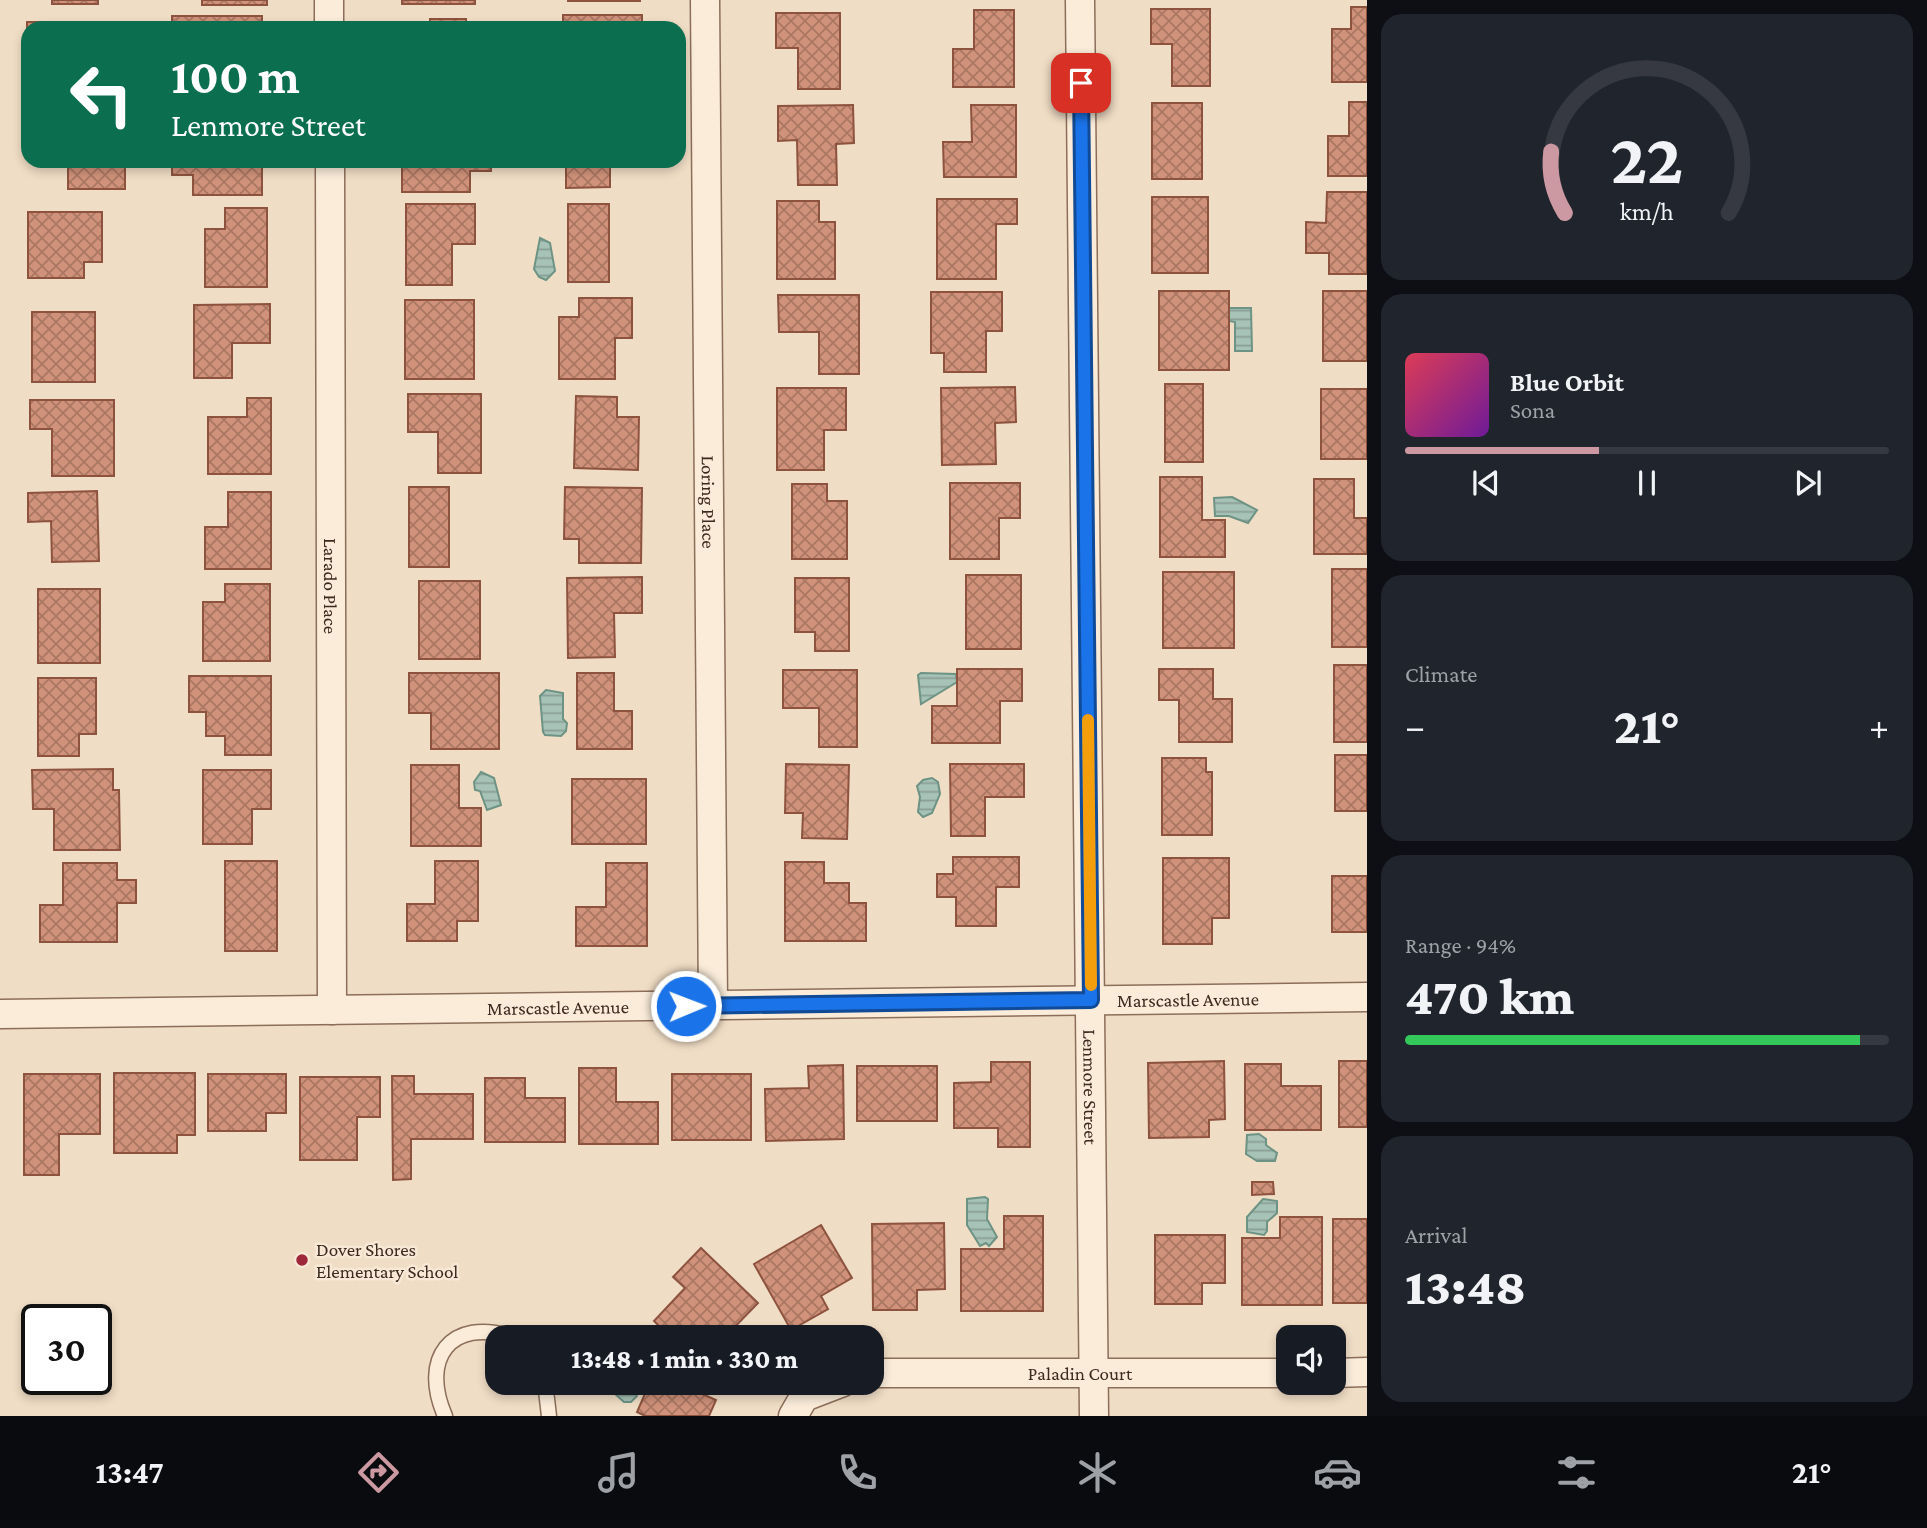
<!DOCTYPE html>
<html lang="en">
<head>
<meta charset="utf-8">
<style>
	:root { --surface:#171b24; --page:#20242c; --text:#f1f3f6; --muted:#9ea1a6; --line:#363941; --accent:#cc98a1 }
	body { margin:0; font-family:"Crimson Pro",serif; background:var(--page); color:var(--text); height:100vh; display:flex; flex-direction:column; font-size:26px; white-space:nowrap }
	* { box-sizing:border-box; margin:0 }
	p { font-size:23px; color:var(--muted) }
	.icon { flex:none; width:38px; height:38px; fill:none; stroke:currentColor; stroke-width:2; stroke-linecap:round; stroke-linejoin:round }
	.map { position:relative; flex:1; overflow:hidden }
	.panel { display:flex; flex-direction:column; gap:14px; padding:14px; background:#0d0f14; width:560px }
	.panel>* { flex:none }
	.top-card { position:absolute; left:21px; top:21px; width:665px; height:147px; border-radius:21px; box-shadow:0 4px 10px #0003; background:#0b6e4f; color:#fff; overflow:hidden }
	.tools { position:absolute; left:1276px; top:1325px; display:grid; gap:14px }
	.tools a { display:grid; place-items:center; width:70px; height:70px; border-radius:14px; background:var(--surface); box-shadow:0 4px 10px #0003; font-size:35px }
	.speed { position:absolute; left:21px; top:1304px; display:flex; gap:14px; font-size:35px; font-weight:700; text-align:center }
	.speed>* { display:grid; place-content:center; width:91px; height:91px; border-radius:50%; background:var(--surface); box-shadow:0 4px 10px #0003; line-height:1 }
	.speed .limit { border:4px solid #111; border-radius:10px; background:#fff; color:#111 }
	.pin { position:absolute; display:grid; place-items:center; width:60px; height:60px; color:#fff; margin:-30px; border-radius:14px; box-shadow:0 4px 10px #0006 }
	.me { position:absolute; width:77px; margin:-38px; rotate:89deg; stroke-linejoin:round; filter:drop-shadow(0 0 5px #0008) }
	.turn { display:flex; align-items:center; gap:24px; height:147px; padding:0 35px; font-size:32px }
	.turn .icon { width:91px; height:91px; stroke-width:2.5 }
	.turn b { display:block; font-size:49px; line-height:60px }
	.big { font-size:52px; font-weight:800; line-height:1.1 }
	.panel .widget { flex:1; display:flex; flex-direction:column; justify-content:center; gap:10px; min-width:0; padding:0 24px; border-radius:21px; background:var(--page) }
	.panel .dial { align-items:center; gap:0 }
	.dial svg { height:182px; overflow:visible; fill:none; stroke:var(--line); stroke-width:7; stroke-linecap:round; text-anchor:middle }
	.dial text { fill:var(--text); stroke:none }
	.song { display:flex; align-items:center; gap:21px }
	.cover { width:84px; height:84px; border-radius:10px; background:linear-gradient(135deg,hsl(350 70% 55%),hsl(280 70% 35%)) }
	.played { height:7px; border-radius:4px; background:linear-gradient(90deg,var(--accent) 40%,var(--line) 40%) }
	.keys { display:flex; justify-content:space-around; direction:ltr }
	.heat { display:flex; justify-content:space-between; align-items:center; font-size:38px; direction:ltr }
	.charge { height:10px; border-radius:5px; background:linear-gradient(90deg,#34c759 94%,var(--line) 0) }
	.trip { position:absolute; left:485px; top:1325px; width:399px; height:70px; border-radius:21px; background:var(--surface); box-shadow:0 4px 10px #0003; font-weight:800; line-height:70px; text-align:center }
	.dock { display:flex; height:112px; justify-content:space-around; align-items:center; background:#090b0e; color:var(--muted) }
	.dock .icon { width:49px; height:49px }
	.dock .active { color:var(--accent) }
	.dock b { font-size:32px; color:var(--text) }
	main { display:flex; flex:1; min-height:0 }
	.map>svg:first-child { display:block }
	.water { fill:url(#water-rules); stroke:#6d9384; stroke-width:2 }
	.building { fill:url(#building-cross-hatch); stroke:#8d533f; stroke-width:2 }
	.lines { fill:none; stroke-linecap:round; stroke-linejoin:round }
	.lane-casing { stroke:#8c6e5a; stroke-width:17 }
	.street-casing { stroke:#8c6e5a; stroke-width:31 }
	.lane { stroke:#faecd9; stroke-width:14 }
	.street { stroke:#faecd9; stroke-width:28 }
	.route-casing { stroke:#114b97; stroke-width:18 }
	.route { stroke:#1a73e8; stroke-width:12 }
	.slow { stroke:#f59e0b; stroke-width:12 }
	.poi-dot { fill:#9e2839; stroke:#f7e9d5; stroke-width:2.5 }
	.labels { text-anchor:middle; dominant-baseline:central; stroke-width:5; stroke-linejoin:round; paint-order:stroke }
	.street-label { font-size:19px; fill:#3c291f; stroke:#f7e9d5 }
	.poi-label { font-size:19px; fill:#3c291f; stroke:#f7e9d5; text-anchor:start }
</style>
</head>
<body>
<main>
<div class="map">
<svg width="1367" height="1416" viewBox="0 0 1367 1416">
	<defs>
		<pattern id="water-rules" width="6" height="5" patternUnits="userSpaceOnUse" patternTransform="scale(1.75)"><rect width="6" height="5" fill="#a7c3b7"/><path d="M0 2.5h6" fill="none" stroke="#899e94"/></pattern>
		<pattern id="building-cross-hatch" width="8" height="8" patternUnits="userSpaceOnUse" patternTransform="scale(1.75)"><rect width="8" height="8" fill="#d0927a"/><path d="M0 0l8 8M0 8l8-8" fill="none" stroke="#aa7763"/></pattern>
	</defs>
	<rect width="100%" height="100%" fill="#f0ddc5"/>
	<!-- water -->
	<g class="water">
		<polygon points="540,238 550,243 555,271 546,280 539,277 534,269"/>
		<polygon points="1229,308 1251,308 1252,351 1235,351 1235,322 1229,321"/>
		<polygon points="1232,497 1257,510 1248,523 1229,516 1215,516 1214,498"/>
		<polygon points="921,673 956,674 957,682 921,704 918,675"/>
		<polygon points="546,690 563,693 563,719 567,723 566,731 561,736 545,735 543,732 540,696"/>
		<polygon points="481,772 494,778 501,805 487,810 480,791 475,790 474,782"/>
		<polygon points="932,778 938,782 940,794 932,813 923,817 918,812 920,797 917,786 923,780"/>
		<polygon points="1259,1134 1266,1139 1266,1145 1277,1153 1275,1161 1257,1161 1246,1154 1247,1135"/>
		<polygon points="985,1197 988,1199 987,1219 997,1237 989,1246 986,1243 980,1246 967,1225 967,1199"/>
		<polygon points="1263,1199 1277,1201 1277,1213 1267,1222 1267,1231 1264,1235 1247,1232 1247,1217"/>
		<polygon points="618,1382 635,1383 637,1396 631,1402 624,1402 615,1394"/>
	</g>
	<!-- building -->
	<g class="building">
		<rect x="52" y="0" width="46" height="4"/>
		<rect x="202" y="0" width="65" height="5"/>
		<rect x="402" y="0" width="73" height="4"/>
		<rect x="568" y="0" width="72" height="1"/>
		<polygon points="1351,7 1367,7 1367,82 1332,82 1332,29 1351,29"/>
		<polygon points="1151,9 1210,9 1210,86 1172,86 1172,44 1151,44"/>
		<polygon points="974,10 1014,10 1014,87 953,87 953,49 974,49"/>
		<polygon points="776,13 840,13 840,89 798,89 798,48 776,48"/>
		<rect x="563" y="15" width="79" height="13"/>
		<rect x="172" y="16" width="90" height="12"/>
		<rect x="430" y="19" width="36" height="9"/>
		<polygon points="27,22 112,22 112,28 28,28 27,60"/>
		<polygon points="1349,102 1367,102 1367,176 1328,176 1328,136 1349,136"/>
		<rect x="1152" y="103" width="50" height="76"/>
		<polygon points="853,105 854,143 836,144 837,185 798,185 797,140 778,141 778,106"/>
		<polygon points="971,105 1016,105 1016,177 944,177 943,142 972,142"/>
		<rect x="26" y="113" width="2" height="38"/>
		<rect x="68" y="161" width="57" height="28"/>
		<polygon points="172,161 262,161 262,195 193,195 193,175 172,175"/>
		<polygon points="402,161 491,161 491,171 470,171 470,192 402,192"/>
		<polygon points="566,161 610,161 610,187 566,188"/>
		<polygon points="1327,192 1367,192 1367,274 1329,274 1329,253 1306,253 1306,222 1326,223"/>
		<rect x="1152" y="197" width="56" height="76"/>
		<polygon points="937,199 1017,199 1017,224 996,224 996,279 937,279"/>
		<polygon points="777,201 819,201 819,222 835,222 835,279 777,279"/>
		<polygon points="406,204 475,204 475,244 452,244 452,285 406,285"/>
		<rect x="568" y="204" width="41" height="78"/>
		<polygon points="225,208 267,208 267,287 205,287 205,229 225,229"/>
		<polygon points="28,212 102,212 102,262 84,262 84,278 28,278"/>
		<rect x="1159" y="291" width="70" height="79"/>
		<rect x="1323" y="291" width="44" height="70"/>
		<polygon points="931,292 1002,292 1002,331 986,331 986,372 944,372 944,353 931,353"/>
		<polygon points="778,295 859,295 859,374 819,374 819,332 779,332"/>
		<polygon points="579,298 632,298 632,338 615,338 615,379 559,379 559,317 579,317"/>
		<rect x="405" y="300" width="69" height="79"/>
		<polygon points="270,304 270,343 232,343 232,378 194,378 194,305"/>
		<rect x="32" y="312" width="63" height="70"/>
		<rect x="1165" y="384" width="38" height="78"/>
		<polygon points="1015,387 1016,422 995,423 996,464 942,465 941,388"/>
		<polygon points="777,388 846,388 846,430 824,430 824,470 777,470"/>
		<rect x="1321" y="389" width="46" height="70"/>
		<polygon points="408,394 481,394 481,473 438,473 438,432 408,432"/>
		<polygon points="576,396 617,397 617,417 639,417 638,470 574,468"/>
		<polygon points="247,398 271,398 271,474 208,474 208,417 247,417"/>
		<polygon points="30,400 114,400 114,476 52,476 52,429 30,429"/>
		<polygon points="1160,477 1202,477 1202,520 1225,520 1225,557 1160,557"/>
		<polygon points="1314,479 1354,479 1354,518 1367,518 1367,554 1314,554"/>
		<polygon points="950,483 1020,483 1020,518 999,518 999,559 950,559"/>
		<polygon points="792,484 827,484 827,501 847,501 847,559 792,559"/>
		<rect x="409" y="487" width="40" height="80"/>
		<polygon points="565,487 642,488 641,563 579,563 579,539 564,539"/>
		<polygon points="97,491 99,561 52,562 51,521 28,522 28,493"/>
		<polygon points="228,492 271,492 271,569 205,569 205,527 228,527"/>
		<rect x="1332" y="569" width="35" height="78"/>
		<rect x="1163" y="572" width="71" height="76"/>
		<rect x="966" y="575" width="55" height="74"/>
		<polygon points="642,577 642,613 614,613 615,657 568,658 567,578"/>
		<polygon points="795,578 849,578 849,651 815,651 815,632 795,632"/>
		<rect x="419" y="581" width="61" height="78"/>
		<polygon points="225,584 270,584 270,661 203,661 203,602 225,602"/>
		<rect x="38" y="589" width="62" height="74"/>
		<rect x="1334" y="665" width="33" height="77"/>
		<polygon points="957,669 1022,669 1022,701 1000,701 1000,743 932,743 932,706 957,706"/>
		<polygon points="1159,669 1213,669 1213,699 1232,699 1232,742 1179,742 1179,700 1159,700"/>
		<polygon points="783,670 857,670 857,747 819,747 819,708 783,708"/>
		<polygon points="409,673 499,673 499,749 431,749 431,713 409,713"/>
		<polygon points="577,673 614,673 614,711 632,711 632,749 577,749"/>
		<polygon points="189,676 271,676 271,755 225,755 225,736 206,736 206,712 189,712"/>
		<polygon points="38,678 96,678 96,734 79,734 79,756 38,756"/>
		<rect x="1335" y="755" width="32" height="56"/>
		<polygon points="1162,758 1206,758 1206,772 1212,772 1212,835 1162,835"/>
		<polygon points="786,764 849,765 847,839 802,838 803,813 785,813"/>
		<polygon points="950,764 1024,764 1024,797 985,797 985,836 951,836"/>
		<polygon points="411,765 459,765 459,808 481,808 481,846 411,846"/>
		<polygon points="113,769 113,790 119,790 120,850 54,850 54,809 33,809 32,770"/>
		<polygon points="203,770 271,770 271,809 252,809 252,844 203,844"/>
		<rect x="572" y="779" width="74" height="65"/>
		<polygon points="953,857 1019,857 1019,887 996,887 996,926 956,926 956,897 937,897 937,874 953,874"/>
		<polygon points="1163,858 1229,858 1229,918 1212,918 1212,944 1163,944"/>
		<rect x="225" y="861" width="52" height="90"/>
		<polygon points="435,861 478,861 478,921 457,921 457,941 407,941 407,904 435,904"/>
		<polygon points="785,862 824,862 824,883 849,883 849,903 866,903 866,941 785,941"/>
		<polygon points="63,863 117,863 117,880 136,880 136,903 117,903 117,942 40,942 40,905 63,905"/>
		<polygon points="606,863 647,863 647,946 576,946 576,907 606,907"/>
		<rect x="1332" y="876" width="35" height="56"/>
		<polygon points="1224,1061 1225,1119 1209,1120 1209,1137 1149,1138 1148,1063"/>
		<rect x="1339" y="1061" width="28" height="66"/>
		<polygon points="991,1062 1030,1062 1030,1147 998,1147 998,1128 954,1128 954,1083 991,1082"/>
		<polygon points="1245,1064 1281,1064 1281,1086 1321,1086 1321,1130 1245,1130"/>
		<polygon points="843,1065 844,1139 766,1141 765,1089 809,1088 808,1066"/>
		<rect x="857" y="1066" width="80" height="55"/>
		<polygon points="579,1068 616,1068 616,1102 658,1102 658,1144 579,1144"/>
		<polygon points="114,1073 195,1073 195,1135 177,1135 177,1153 114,1153"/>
		<polygon points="24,1074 100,1074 100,1134 59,1134 59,1175 24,1175"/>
		<polygon points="208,1074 286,1074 286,1113 266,1113 266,1131 208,1131"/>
		<rect x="672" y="1074" width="79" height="66"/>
		<polygon points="392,1076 414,1076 414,1094 473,1094 473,1139 411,1139 411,1179 393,1180"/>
		<polygon points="300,1077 380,1077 380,1117 357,1117 357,1160 300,1160"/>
		<polygon points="485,1078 525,1078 525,1098 565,1098 565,1142 485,1142"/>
		<polygon points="1252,1182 1273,1182 1274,1194 1252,1195"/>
		<polygon points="1004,1216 1043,1216 1043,1311 961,1311 961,1249 1004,1249"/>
		<polygon points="1280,1217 1322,1217 1322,1305 1242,1305 1242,1238 1280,1238"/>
		<rect x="1333" y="1219" width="34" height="84"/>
		<polygon points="944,1223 945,1289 917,1290 917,1310 873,1310 872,1224"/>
		<polygon points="821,1225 852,1278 821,1296 828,1309 791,1330 754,1264"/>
		<polygon points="1155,1235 1225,1235 1225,1283 1202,1283 1202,1304 1155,1304"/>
		<polygon points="701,1248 758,1303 725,1337 670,1337 654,1321 685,1288 673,1277"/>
		<polygon points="650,1382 675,1382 716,1400 709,1416 645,1416 637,1412"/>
	</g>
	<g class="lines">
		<!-- lane casing -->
		<g class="lane-casing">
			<g id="lane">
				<polyline points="545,1382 549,1416"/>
				<path d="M445,1416C420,1359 450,1317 512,1337"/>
			</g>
		</g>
		<!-- street casing -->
		<g class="street-casing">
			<g id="street">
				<polyline points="329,0 329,28"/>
				<path id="s1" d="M705,0L713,1005"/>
				<path id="s2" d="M1080,0L1094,1416"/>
				<path id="s3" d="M330,161L332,1010"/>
				<path id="s4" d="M0,1014L1367,997"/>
				<path id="s5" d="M872,1373H1288"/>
				<polyline points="1334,1373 1367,1372"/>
				<polyline points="793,1416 804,1397 843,1382"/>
			</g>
		</g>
		<!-- lane -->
		<use href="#lane" class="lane"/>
		<!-- street -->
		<use href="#street" class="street"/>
	</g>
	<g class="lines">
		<!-- route casing -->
		<g class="route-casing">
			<polyline id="route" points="686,1006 1091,1000 1081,83"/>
		</g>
		<!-- route -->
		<use href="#route" class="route"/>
		<!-- slow -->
		<polyline class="slow" points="1088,720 1091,985"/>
	</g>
	<!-- markers -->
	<circle class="poi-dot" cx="302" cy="1260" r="7"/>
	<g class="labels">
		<!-- street labels -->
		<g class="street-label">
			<text stroke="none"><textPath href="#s1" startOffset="502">Loring Place</textPath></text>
			<text stroke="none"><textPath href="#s3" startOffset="425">Larado Place</textPath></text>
			<text stroke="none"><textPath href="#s4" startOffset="1188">Marscastle Avenue</textPath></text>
			<text stroke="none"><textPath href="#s4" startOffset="558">Marscastle Avenue</textPath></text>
			<text stroke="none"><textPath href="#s2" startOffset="1087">Lenmore Street</textPath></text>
			<text stroke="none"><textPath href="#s5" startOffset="208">Paladin Court</textPath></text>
		</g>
		<!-- poi labels -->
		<g class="poi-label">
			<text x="316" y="1249">Dover Shores<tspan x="316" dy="22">Elementary School</tspan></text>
		</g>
	</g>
</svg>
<div class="tools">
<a><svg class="icon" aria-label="sound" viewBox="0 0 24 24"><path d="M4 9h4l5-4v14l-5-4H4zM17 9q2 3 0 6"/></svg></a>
</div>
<div class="speed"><div class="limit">30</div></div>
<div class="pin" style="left:1081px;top:83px;background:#d93025"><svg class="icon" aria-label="arrive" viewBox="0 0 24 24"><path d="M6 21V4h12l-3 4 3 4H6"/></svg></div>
<svg class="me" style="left:686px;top:1006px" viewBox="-20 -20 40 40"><circle r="17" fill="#1a73e8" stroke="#fff" stroke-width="3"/><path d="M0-11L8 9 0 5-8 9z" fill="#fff"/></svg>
<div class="trip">13:48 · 1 min · 330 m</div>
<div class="top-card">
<div class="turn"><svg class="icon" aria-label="left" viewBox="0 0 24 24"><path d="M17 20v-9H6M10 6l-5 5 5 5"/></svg><div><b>100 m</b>Lenmore Street</div></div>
</div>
</div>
<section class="panel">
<div class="widget dial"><svg viewBox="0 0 100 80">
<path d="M14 69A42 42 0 1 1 86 69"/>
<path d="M14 69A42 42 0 0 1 8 42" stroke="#cc98a1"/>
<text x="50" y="56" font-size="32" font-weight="700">22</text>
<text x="50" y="72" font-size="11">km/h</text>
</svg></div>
<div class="widget">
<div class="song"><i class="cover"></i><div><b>Blue Orbit</b><p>Sona</p></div></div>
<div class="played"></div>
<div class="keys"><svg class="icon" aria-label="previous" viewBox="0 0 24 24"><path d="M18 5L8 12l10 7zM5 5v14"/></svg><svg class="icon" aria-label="pause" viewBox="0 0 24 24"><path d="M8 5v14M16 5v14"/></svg><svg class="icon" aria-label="next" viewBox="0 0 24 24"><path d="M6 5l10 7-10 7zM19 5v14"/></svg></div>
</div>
<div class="widget"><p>Climate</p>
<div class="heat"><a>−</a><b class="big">21°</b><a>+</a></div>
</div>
<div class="widget"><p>Range · 94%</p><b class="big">470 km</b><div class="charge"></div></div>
<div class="widget"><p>Arrival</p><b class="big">13:48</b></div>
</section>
</main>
<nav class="dock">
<b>13:47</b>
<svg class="icon active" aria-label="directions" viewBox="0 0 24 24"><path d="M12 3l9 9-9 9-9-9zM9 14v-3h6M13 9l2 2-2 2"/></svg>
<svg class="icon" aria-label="music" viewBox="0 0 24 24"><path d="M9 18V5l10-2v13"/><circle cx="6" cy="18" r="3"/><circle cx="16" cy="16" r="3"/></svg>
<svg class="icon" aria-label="phone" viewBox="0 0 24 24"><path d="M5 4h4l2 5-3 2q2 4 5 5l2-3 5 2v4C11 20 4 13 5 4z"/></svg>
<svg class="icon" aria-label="climate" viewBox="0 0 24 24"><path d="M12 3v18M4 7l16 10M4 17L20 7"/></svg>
<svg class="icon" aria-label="car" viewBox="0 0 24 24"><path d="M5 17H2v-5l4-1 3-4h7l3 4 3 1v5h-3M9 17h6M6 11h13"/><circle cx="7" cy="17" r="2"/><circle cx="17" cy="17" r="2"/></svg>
<svg class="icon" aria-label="filters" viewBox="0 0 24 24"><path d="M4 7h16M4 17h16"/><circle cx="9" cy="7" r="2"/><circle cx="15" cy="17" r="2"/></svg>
<b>21°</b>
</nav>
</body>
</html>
